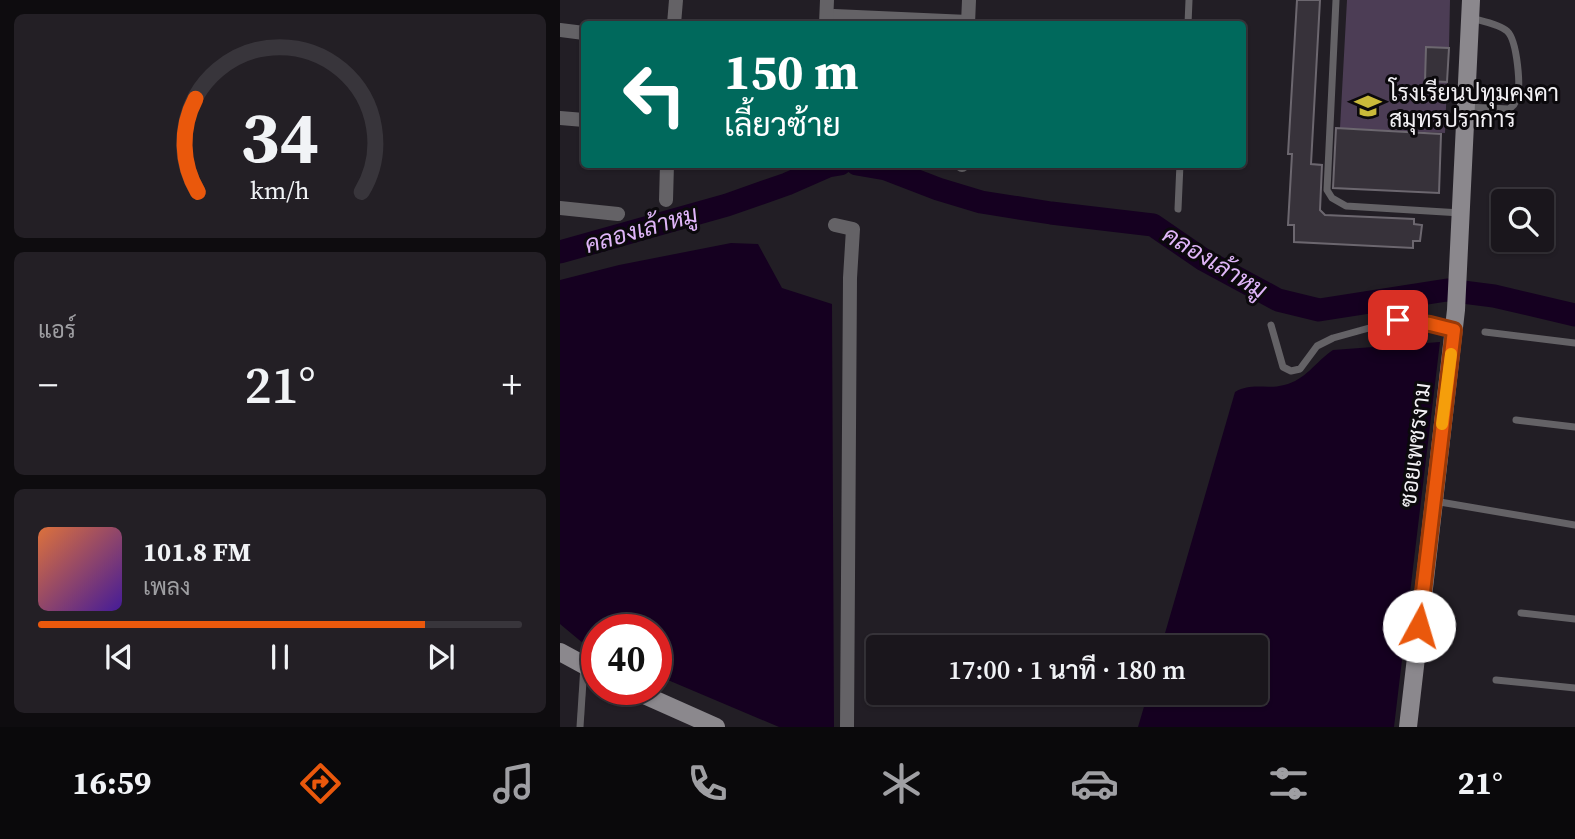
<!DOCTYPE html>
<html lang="th">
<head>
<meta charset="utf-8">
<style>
	:root { --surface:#1a161c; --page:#231f25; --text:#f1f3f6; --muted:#9f9fa3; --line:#38353b; --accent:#ea580c }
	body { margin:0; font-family:"Source Serif 4",Sarabun,serif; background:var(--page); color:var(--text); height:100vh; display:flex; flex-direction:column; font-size:26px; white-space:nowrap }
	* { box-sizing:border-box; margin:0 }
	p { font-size:23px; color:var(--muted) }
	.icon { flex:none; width:38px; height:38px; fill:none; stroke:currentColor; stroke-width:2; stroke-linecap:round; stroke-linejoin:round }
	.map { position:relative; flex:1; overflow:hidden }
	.sheet { display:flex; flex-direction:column; gap:14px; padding:14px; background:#0e0c0f; width:560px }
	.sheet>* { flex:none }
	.guide { position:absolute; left:21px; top:21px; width:665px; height:147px; border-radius:7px; box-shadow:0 2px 5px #0004,0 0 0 2px var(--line); background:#00695c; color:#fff; overflow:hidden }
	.fabs { position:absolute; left:931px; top:189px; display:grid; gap:14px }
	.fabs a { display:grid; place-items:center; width:63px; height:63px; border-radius:7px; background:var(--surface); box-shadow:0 2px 5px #0004,0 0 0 2px var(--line); font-size:35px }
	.speed { position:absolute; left:21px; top:614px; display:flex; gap:14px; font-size:35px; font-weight:700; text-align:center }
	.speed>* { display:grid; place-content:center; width:91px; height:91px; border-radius:50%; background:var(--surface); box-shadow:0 2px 5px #0004,0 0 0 2px var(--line); line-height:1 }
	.speed .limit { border:10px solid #d22; background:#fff; color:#111 }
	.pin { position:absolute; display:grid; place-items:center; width:60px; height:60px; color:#fff; margin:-30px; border-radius:14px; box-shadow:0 4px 10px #0006 }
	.me { position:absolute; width:77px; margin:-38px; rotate:6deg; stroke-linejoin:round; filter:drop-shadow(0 0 5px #0008) }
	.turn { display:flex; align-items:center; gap:24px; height:147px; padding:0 28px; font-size:32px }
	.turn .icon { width:91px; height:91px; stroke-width:2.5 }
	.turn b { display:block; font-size:49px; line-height:60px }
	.big { font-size:52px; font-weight:600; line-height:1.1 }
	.sheet .tile { flex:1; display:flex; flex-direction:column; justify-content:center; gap:10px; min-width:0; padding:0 24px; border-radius:10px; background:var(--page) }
	.sheet .dial { align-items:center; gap:0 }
	.dial svg { height:182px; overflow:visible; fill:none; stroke:var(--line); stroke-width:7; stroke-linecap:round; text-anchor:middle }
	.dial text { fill:var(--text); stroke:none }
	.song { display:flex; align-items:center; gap:21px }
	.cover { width:84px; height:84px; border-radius:10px; background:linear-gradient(135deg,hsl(20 70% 55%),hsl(260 70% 35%)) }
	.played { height:7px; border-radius:4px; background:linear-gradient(90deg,var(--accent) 80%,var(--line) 80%) }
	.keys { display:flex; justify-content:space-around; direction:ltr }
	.heat { display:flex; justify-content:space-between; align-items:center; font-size:38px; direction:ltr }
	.trip { position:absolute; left:306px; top:635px; width:402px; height:70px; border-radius:7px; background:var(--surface); box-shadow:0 2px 5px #0004,0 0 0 2px var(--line); font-weight:600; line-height:70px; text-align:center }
	.tabs { display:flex; height:112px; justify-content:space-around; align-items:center; background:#0a090b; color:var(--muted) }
	.tabs .icon { width:49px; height:49px }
	.tabs .active { color:var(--accent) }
	.tabs b { font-size:32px; color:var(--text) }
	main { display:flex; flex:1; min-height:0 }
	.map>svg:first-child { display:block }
	.green { fill:#4c3d55 }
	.water { fill:#150020 }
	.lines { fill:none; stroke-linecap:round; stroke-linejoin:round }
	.river { stroke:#150020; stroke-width:23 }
	.building { fill:#37323a; stroke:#6c676f; stroke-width:2 }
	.lane { stroke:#646266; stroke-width:7 }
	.street { stroke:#646266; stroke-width:14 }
	.secondary { stroke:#8b888d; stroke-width:18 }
	.route-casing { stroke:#983908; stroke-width:18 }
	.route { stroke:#ea580c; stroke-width:12 }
	.slow { stroke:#f59e0b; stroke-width:12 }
	.labels { text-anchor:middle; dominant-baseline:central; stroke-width:6; stroke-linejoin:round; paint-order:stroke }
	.poi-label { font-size:23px; fill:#f2f0f4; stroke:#0b090c; text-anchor:start }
	.street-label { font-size:23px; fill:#f2f0f4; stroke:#0b090c }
	.water-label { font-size:24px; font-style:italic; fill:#dfb5f8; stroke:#0b090c }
</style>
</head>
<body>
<main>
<section class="sheet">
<div class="tile dial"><svg viewBox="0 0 100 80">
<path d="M14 69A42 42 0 1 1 86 69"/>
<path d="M14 69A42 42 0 0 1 13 28" stroke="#ea580c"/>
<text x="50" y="56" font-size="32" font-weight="700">34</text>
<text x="50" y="72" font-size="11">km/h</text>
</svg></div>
<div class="tile"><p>แอร์</p>
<div class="heat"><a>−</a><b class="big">21°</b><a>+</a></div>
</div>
<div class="tile">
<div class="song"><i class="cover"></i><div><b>101.8 FM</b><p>เพลง</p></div></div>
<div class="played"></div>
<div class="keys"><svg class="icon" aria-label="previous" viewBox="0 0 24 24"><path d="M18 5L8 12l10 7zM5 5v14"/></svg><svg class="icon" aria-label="pause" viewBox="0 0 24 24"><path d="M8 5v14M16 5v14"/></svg><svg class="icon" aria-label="next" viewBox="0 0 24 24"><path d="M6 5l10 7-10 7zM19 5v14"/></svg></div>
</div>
</section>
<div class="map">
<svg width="1015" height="727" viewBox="0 0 1015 727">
	<rect width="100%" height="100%" fill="#221e25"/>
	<!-- green -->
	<polygon class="green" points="787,0 890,0 889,48 866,47 866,81 887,82 885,133 780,128"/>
	<!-- water -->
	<g class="water">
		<polygon points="171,243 198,244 222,288 272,304 274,727 219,727 96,675 96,630 37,630 37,649 24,644 0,624 0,280 59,265"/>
		<path d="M880,342L834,727H578L588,693H696V648L601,647L675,392C693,382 705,390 724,385C746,380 755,362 773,350Z"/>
	</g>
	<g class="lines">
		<!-- river -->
		<g class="river">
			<polyline points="297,164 326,169 378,189 421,202 491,213 593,225 644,260 718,300 759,310 887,290 934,296 1015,315"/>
			<polyline points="0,252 167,205 227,184 268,166 280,164"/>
		</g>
	</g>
	<!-- building -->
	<g class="building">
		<polygon points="737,0 760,0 751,164 762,165 760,210 765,215 854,219 854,224 862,225 860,241 853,241 853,248 734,242 734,225 728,225 732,154 728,154"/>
		<polygon points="866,47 889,48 887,82 865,81"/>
		<polygon points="776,128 881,134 879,193 773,188"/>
	</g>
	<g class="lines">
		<!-- lane -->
		<g class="lane">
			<polyline points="776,0 767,190 772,198 786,206 901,213"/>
			<polyline points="628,24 629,0"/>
			<path d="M906,107L949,109C953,106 954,106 956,101C962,89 957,40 947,31C939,24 921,21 911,18"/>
			<polyline points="618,209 620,164"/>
			<polyline points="711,325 723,367 731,371 740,369 757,346 773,338 838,320 870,324 893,330"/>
			<polyline points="925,332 1015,343"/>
			<polyline points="956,420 1015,427"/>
			<polyline points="874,501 1015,525"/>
			<polyline points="961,613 1015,619"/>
			<polyline points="936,680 1015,688"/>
			<polyline points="20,727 24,666"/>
		</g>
		<!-- street -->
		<g class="street">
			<polyline points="274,16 408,22"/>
			<polyline points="114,24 116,0"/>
			<polyline points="266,24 267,0"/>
			<polyline points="408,24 409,0"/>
			<polyline points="0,30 24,33"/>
			<polyline points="0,118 24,120"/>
			<polyline points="402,165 402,164"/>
			<polyline points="106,200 107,164"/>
			<polyline points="0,208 58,214"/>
			<polyline points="275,225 293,229 290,278 287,727"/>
		</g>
		<!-- secondary -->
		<g class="secondary">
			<polyline points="0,652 37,672"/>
			<polyline points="73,690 156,727"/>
			<polyline points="848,727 896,310 911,0"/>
		</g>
	</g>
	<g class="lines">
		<!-- route casing -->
		<g class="route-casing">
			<polyline id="route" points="838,320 870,324 894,330 859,626"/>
		</g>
		<!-- route -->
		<use href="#route" class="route"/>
		<!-- slow -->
		<polyline class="slow" points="882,424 891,354"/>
	</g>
	<!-- icons -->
	<defs>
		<g id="school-bare" transform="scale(2.1)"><path d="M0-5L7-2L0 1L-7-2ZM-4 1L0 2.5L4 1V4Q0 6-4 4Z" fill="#caba3a" stroke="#0b090c" stroke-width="2.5" paint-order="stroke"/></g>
	</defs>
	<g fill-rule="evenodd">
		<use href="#school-bare" x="808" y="106"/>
	</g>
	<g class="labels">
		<!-- poi labels -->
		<g class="poi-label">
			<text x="829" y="93">โรงเรียนปทุมคงคา<tspan x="829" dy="26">สมุทรปราการ</tspan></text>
		</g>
		<!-- street labels -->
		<g class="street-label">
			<text transform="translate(855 445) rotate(-83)">ซอยเพชรงาม</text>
		</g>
		<!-- water labels -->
		<g class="water-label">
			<text transform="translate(81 229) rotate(-16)">คลองเล้าหมู</text>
			<text transform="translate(655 262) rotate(31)">คลองเล้าหมู</text>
		</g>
	</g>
</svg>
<div class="fabs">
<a><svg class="icon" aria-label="search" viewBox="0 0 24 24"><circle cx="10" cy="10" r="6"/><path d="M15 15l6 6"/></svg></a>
</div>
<div class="speed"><div class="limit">40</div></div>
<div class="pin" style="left:838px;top:320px;background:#d93025"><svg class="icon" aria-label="arrive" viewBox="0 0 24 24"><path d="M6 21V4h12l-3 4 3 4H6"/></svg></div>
<svg class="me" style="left:859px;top:626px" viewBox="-20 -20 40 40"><circle r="19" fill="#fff"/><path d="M0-13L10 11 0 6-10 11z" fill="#ea580c"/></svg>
<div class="trip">17:00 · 1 นาที · 180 m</div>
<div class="guide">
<div class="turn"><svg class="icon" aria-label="left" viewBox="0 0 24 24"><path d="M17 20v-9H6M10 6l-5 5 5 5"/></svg><div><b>150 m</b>เลี้ยวซ้าย</div></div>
</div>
</div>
</main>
<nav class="tabs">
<b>16:59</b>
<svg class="icon active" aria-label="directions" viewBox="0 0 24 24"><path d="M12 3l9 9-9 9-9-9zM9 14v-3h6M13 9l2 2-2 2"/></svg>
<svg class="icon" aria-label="music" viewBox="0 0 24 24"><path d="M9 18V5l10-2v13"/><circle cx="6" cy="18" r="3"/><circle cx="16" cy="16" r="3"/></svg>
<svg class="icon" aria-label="phone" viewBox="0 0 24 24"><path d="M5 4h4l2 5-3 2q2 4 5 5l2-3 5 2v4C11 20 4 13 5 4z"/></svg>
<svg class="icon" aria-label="climate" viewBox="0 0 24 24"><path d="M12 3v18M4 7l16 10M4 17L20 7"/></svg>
<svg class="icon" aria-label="car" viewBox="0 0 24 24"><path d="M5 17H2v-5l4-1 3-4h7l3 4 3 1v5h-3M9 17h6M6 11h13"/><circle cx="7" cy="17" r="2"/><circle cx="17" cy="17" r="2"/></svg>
<svg class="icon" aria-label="filters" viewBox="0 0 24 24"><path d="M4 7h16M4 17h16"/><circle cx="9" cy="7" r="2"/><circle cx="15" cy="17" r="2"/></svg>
<b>21°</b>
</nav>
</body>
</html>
